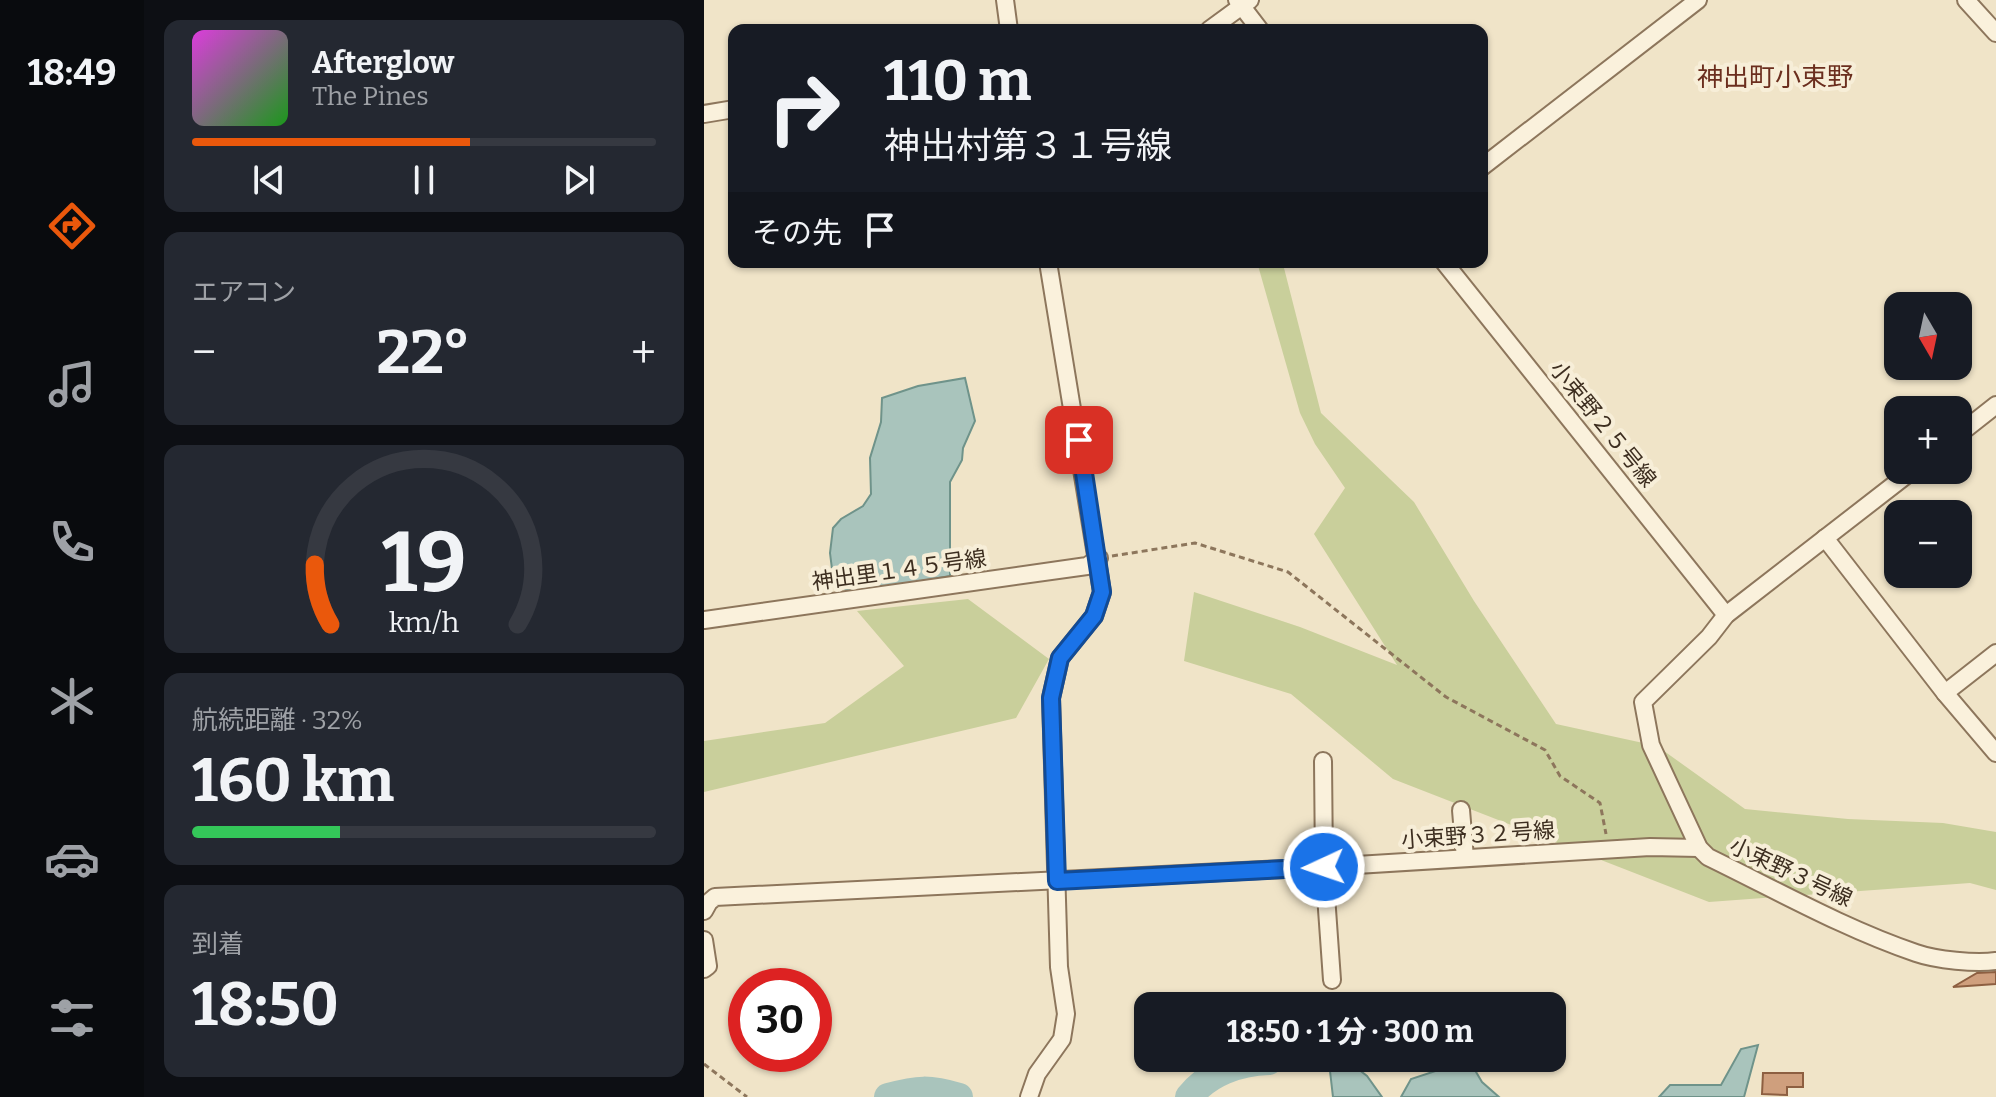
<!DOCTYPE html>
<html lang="ja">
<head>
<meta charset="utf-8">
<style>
	:root { --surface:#171b24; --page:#242831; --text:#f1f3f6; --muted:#9ea1a6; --line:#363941; --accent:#ea580c }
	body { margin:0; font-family:Bitter,"Noto Sans JP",serif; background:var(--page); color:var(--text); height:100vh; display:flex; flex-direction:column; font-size:30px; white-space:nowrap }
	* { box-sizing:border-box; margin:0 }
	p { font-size:26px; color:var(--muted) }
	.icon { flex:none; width:44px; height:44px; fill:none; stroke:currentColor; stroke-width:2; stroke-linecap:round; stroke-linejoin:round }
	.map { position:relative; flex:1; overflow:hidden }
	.panel { display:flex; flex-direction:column; gap:20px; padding:20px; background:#0d0f14; width:560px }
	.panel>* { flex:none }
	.guide { position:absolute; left:24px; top:24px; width:760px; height:244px; border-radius:16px; box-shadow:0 2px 6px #0004; background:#171b24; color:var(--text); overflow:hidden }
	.needle { width:52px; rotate:171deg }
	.buttons { position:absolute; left:1180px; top:292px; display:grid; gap:16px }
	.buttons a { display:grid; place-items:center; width:88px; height:88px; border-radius:16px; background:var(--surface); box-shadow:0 2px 6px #0004; font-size:40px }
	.speed { position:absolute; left:24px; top:968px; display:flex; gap:16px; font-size:40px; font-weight:700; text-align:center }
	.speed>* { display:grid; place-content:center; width:104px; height:104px; border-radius:50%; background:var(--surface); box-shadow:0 2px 6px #0004; line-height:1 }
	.speed .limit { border:12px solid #d22; background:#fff; color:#111 }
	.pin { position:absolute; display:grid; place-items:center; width:68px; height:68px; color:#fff; margin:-34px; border-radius:16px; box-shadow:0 4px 12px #0006 }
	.me { position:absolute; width:88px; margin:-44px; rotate:267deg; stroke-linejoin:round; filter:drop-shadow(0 0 6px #0008) }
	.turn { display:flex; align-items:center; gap:28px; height:168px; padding:0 24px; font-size:36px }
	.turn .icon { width:104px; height:104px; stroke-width:2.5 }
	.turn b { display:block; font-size:56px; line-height:68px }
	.then { display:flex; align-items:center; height:76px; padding:0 24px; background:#0003; gap:16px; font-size:30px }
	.big { font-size:60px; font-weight:700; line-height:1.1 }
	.panel .tile { flex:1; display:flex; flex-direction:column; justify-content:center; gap:12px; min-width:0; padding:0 28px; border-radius:16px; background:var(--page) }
	.panel .dial { align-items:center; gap:0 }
	.dial svg { height:208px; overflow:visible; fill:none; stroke:var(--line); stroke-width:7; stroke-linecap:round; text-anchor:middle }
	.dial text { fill:var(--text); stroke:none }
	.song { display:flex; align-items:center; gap:24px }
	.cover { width:96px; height:96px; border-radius:12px; background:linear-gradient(135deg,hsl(300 70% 55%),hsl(120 70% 35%)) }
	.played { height:8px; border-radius:4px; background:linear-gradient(90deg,var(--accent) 60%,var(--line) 60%) }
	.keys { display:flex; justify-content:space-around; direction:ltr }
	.heat { display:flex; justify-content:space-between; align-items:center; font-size:44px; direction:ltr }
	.charge { height:12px; border-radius:6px; background:linear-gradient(90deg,#34c759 32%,var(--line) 0) }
	.trip { position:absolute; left:430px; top:992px; width:432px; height:80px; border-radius:16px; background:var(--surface); box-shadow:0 2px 6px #0004; font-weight:700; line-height:80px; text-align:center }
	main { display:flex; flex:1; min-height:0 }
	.tabs { display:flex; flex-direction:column; width:144px; justify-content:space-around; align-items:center; background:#090b0e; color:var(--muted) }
	.tabs .icon { width:56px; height:56px }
	.tabs .active { color:var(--accent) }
	.tabs b { font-size:36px; color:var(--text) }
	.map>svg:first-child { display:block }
	.green { fill:#c9cf9b }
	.water { fill:#a9c4bc; stroke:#6f938a; stroke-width:2 }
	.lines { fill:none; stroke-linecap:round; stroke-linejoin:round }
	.river { stroke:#a9c4bc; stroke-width:28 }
	.building { fill:#cf9f7d; stroke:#8d5f41; stroke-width:2 }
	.street-casing { stroke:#8d765c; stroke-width:20 }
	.path { stroke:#8d765c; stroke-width:3; stroke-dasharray:6 4; stroke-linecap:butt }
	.street { stroke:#faf1dc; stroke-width:16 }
	.route-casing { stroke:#114b97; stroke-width:20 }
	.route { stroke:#1a73e8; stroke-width:14 }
	.labels { text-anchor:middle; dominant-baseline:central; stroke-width:8; stroke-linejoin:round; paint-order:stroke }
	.street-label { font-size:22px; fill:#3d2e20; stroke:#f7eed8 }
	.quarter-label { font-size:26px; fill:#6b2e1e; stroke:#f7eed8 }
</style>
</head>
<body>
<main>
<nav class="tabs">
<b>18:49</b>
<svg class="icon active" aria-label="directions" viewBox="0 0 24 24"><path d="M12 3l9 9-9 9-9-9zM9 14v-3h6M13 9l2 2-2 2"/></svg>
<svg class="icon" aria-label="music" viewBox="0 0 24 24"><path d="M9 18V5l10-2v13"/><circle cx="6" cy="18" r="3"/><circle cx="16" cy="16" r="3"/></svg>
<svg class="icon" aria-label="phone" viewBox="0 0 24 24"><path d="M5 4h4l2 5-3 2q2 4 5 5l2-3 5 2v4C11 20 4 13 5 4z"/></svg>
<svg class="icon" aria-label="climate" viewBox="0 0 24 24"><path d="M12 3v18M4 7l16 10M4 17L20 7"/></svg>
<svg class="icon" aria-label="car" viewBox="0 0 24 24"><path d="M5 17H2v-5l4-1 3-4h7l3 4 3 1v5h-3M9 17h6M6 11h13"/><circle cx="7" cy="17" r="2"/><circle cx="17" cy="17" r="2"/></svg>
<svg class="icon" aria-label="filters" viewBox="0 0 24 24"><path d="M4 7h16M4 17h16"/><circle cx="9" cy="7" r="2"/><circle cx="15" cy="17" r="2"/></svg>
</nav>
<section class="panel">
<div class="tile">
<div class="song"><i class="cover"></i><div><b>Afterglow</b><p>The Pines</p></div></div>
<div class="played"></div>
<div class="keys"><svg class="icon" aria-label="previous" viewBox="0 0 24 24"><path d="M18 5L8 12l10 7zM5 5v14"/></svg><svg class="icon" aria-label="pause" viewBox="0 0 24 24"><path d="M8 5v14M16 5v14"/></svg><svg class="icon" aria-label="next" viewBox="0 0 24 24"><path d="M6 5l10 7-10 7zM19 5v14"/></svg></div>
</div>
<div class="tile"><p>エアコン</p>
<div class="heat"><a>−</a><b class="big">22°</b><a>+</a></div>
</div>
<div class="tile dial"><svg viewBox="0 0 100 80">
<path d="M14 69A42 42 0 1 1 86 69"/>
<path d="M14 69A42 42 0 0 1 8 46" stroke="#ea580c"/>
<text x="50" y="56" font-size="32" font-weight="700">19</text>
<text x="50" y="72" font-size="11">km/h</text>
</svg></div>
<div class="tile"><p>航続距離 · 32%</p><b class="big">160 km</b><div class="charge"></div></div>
<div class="tile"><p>到着</p><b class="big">18:50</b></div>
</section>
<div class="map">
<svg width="1292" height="1097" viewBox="0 0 1292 1097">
	<rect width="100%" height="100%" fill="#f0e4c8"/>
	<!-- green -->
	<g class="green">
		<polygon points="553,262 575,262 580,268 617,413 710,502 770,601 852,724 953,746 1041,809 1144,819 1239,823 1292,832 1292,890 1266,883 1005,902 689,779 587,694 480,661 490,592 596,627 693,665 610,534 641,488 611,444 596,413"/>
		<polygon points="264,599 345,659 312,718 0,792 0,741 121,723 200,666 153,611"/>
	</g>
	<!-- water -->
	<g class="water">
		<polygon points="261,378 271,421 259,448 258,460 246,482 246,576 148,593 138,587 129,577 126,553 129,528 137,519 159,506 167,494 166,458 177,422 178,398 214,386"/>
		<polygon points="1054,1045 1040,1097 955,1097 966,1085 1017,1085 1037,1049"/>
		<polygon points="525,1058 640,1058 663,1076 678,1097 629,1097 626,1071 603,1067 531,1070 521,1063"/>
		<polygon points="765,1060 778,1082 795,1097 697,1097 707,1079"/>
	</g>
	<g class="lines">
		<!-- river -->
		<g class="river">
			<path d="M184,1097C214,1089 225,1088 255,1097"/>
			<path d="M485,1097C504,1073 534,1062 565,1061"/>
		</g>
	</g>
	<!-- building -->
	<g class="building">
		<polygon points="1292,972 1292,984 1249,987 1273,973"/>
		<polygon points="1059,1073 1099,1073 1099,1087 1083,1087 1083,1095 1058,1094"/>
	</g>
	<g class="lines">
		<!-- street casing -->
		<g class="street-casing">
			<g id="street">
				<polyline points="301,0 305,30"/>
				<polyline points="533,0 556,30"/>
				<polyline points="1262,0 1292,33"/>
				<polyline points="505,30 546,0"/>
				<polyline points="0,114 30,109"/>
				<polyline points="778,167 994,0"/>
				<polyline points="740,262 1022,615"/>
				<polyline points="1254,435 1292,405"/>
				<path d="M1209,470L1022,615L1005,637L939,702L947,745L995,848L1004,857C1072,890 1141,929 1212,953C1232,960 1272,964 1292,961"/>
				<polyline points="1121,538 1241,693 1292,753"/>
				<polyline points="0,620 383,566 395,558"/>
				<polyline points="1241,693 1292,653"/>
				<polyline points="619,761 620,867 628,980"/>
				<polyline points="757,810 761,858"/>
				<polyline points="0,911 5,902 11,897 620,867 946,847 995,848"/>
				<polyline points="0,940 4,966 0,969"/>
				<polyline points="325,1097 333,1074 358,1039 362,1014 355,967 347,698 356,658 390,616 398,592 344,262"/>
			</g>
		</g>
		<!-- path -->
		<g class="path">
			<polyline points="408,556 491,543 584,572 742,697 841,750 856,776 896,803 902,834"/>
			<polyline points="0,1064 43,1097"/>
		</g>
		<!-- street -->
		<use href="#street" class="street"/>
	</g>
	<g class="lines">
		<!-- route casing -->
		<g class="route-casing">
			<polyline id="route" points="375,440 398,592 390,616 356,658 347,698 353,881 620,867"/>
		</g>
		<!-- route -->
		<use href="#route" class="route"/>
	</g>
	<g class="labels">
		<!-- street labels -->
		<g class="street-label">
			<text transform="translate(899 424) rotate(51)">小束野２５号線</text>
			<text transform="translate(195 570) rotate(-8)">神出里１４５号線</text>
			<text transform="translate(774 835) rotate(-4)">小束野３２号線</text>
			<text transform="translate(1087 872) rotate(25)">小束野３号線</text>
		</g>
		<!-- quarter labels -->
		<g class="quarter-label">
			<text x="1071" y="77">神出町小束野</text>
		</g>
	</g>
</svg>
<div class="buttons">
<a><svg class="needle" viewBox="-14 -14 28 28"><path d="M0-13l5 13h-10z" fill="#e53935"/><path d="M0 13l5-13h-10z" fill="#9ea1a6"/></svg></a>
<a>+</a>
<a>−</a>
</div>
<div class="speed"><div class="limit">30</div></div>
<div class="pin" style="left:375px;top:440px;background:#d93025"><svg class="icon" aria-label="arrive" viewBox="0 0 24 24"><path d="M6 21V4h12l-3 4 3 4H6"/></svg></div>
<svg class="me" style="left:620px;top:867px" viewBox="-20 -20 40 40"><circle r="17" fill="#1a73e8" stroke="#fff" stroke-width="3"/><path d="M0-11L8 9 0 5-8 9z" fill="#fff"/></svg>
<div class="trip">18:50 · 1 分 · 300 m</div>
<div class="guide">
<div class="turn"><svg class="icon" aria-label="right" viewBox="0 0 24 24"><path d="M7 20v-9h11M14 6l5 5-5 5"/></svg><div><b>110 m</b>神出村第３１号線</div></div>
<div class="then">その先<svg class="icon" aria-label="arrive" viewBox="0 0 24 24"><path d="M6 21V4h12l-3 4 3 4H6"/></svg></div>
</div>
</div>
</main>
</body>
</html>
